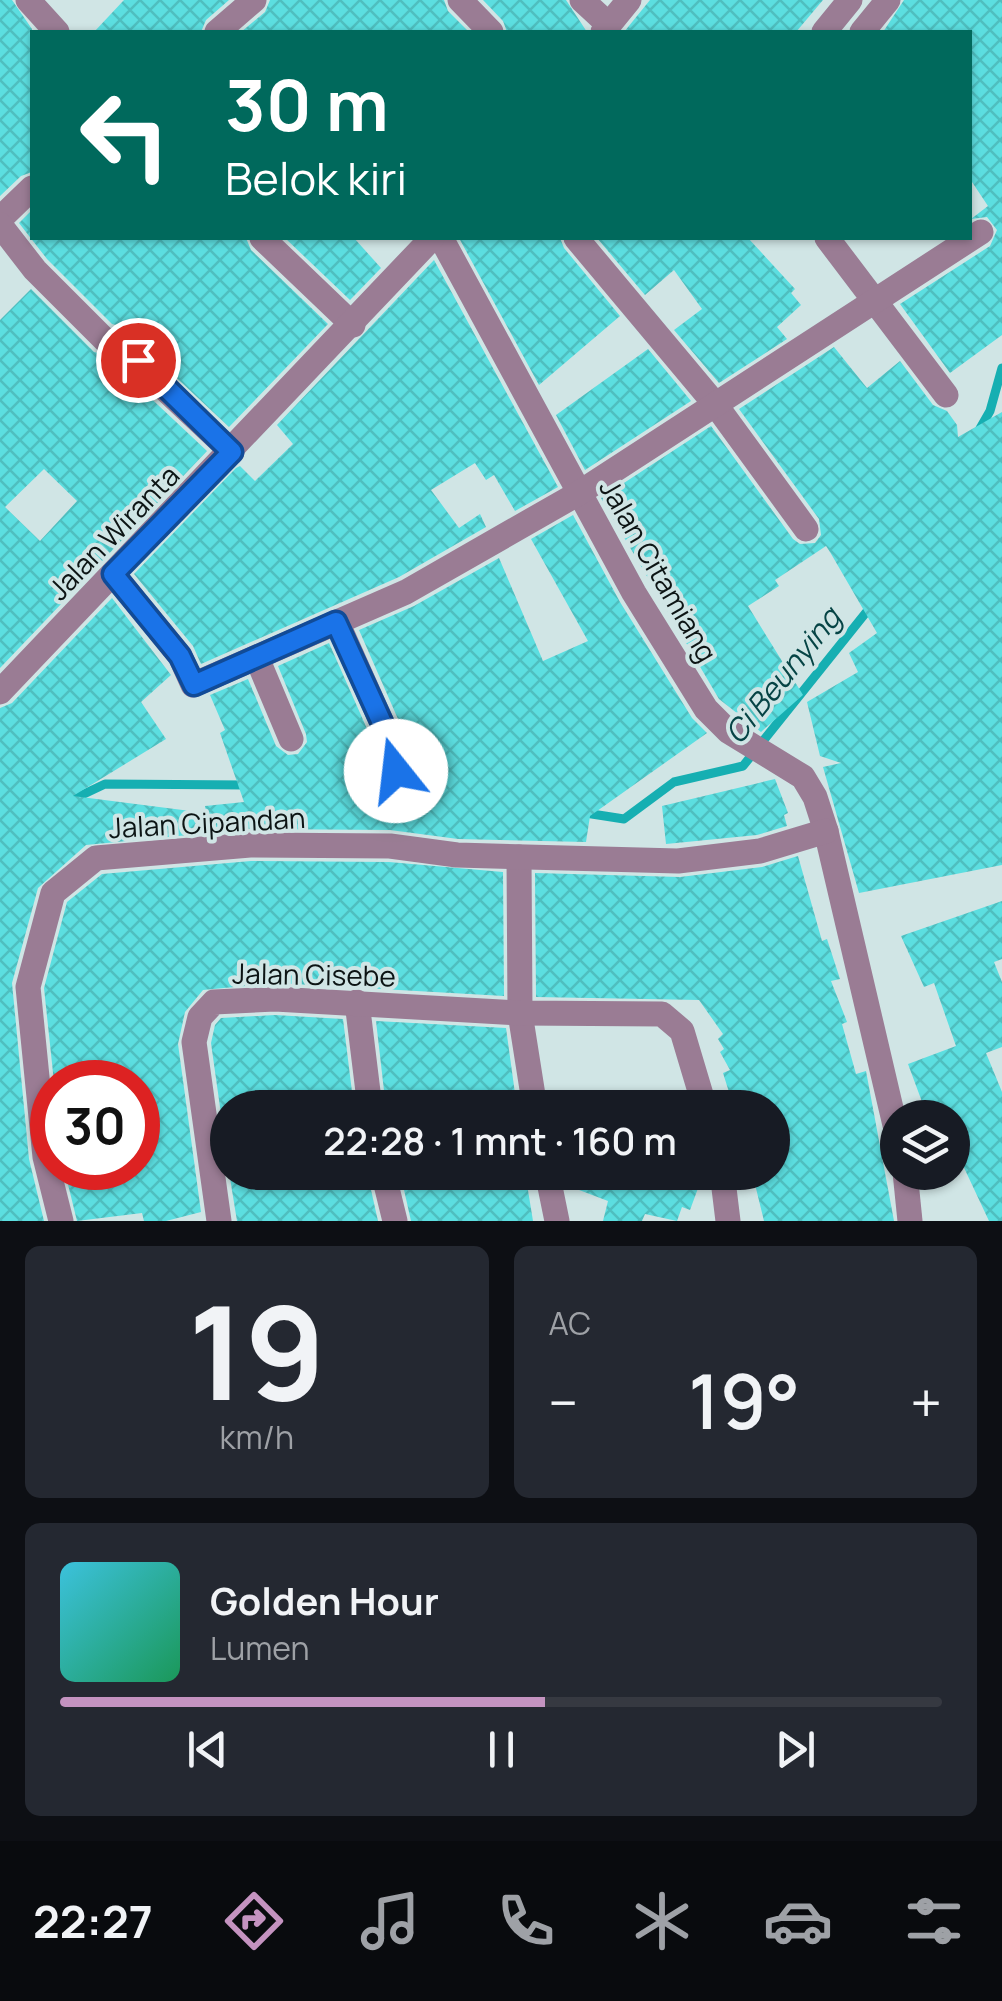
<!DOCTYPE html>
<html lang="id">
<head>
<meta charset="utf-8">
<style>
	:root { --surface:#171b24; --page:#242831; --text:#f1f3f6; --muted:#9ea1a6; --line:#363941; --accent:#c493c0 }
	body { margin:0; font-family:Manrope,sans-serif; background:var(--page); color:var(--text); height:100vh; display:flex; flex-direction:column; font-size:38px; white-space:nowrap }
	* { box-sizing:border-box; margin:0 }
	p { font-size:32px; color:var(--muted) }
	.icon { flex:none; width:55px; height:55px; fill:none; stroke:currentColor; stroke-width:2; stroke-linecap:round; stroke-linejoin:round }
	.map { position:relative; height:1221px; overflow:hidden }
	.drawer { display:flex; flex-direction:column; gap:25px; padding:25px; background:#0d0f14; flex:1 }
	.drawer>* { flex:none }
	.hud { position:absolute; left:30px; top:30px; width:942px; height:210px; border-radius:0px; box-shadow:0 2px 8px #0004; background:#00695c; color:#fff; overflow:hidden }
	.fabs { position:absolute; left:880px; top:1100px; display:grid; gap:20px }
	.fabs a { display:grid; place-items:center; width:90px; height:90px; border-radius:50%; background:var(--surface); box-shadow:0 2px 8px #0004; font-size:50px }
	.speed { position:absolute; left:30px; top:1060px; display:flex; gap:20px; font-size:50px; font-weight:700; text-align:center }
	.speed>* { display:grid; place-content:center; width:130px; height:130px; border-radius:50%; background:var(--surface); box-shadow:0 2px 8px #0004; line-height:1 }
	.speed .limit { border:15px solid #d22; background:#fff; color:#111 }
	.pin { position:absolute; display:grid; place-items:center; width:85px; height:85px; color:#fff; margin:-42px; border:5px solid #fff; border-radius:50%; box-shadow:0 2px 10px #0007 }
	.me { position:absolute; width:110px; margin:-55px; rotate:344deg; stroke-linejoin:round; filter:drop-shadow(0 0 8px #0008) }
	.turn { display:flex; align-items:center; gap:35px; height:210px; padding:0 30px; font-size:45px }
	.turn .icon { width:130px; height:130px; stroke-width:2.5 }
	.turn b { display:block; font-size:70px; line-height:85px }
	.big { font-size:75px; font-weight:600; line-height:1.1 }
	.drawer .tile { flex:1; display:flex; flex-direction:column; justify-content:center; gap:15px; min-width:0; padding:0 35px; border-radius:15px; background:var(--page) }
	.drawer .dial { align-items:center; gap:0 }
	.dial b { font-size:130px; line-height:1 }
	.song { display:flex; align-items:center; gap:30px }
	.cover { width:120px; height:120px; border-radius:15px; background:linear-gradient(135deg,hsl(190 70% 55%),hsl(150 70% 35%)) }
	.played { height:10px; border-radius:5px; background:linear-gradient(90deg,var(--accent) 55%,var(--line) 55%) }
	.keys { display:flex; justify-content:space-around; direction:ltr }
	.heat { display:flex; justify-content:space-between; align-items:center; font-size:55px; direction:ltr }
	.drawer .tiles { flex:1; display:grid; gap:25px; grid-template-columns:1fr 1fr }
	.tile:last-child { grid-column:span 2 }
	.trip { position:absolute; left:210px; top:1090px; width:580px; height:100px; border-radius:50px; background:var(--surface); box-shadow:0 2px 8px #0004; font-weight:600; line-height:100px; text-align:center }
	.tabs { display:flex; height:160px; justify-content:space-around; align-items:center; background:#090b0e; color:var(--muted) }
	.tabs .icon { width:70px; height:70px }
	.tabs .current { color:var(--accent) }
	.tabs b { font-size:45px; color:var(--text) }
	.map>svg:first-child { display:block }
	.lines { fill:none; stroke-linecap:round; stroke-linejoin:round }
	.stream { stroke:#16afb2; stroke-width:9 }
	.building { fill:url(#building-cross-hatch); fill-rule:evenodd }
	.street { stroke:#9a7c94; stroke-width:25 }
	.route-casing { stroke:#114b97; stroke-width:25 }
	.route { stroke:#1a73e8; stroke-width:18 }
	.labels { text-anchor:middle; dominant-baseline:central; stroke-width:8; stroke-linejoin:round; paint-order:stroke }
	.street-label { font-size:28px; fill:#0c1414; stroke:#d0e5e5 }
	.water-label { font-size:30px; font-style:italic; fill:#064445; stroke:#d0e5e5 }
</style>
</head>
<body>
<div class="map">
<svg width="1002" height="1221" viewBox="0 0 1002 1221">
	<defs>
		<pattern id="building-cross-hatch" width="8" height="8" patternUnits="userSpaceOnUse" patternTransform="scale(2.5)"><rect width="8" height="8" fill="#5cdee0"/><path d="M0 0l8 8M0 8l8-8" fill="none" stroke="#4fbebf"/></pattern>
	</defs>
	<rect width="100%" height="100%" fill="#d0e5e5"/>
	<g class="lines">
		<!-- stream -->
		<g class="stream">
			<polyline points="978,432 990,411 1002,368"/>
			<polyline points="67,802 105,784 247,785"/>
			<polyline points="579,812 624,819 674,782 743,766 872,605"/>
		</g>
	</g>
	<!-- building -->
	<g class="building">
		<polygon points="0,0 12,0 32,29 32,172 21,176 0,196"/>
		<polygon points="124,0 229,0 206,20 201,32 94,32"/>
		<polygon points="270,0 444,0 448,11 469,32 241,32 265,12"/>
		<polygon points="483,0 566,0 587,32 507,32 503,21"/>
		<polygon points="650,0 823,0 796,32 624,32"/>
		<polygon points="904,0 1002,0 1002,335 950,373 900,304 990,246 997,230 987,217 971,219 988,206 970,179 970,32 883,32"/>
		<polygon points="32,210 32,238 246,238 251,250 328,324 229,427 165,367 135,330 112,324 47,259 19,223"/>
		<polygon points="285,238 354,238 381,268 350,300"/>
		<polygon points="459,238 560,238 564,248 620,316 539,385"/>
		<polygon points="597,238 748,238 795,289 791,293 801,305 777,327 787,339 719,383 674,330 702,309 674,270 645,295"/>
		<polygon points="434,260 558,487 515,511 494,475 486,480 475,463 431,490 459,528 480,514 486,527 399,577 201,664 193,646 134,574 236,468 240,466 255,481 293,444 277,425"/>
		<path d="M31,289L94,352L115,357L142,390L207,451L0,668V320ZM44,469L77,501L40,541L5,507Z"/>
		<polygon points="834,347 867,388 900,361 933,405 947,411 957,425 958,437 1002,412 1002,865 859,893 823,767 841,763 820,756 807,702 858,672 849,653 877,633 830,552 826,546 775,580 779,586 748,606 803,695 761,732 719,699 601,498 711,426 793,539 800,544 815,543 821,535 819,519 739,409"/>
		<polygon points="648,349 691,401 585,470 556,415"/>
		<polygon points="573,515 620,602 692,718 707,733 590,816 586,842 458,839 390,830 250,829 86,845 38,888 12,983 29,1159 44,1221 0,1221 0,708 12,703 112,598 171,675 141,702 166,739 73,796 206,813 205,806 244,802 220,733 225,730 210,695 248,679 276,746 288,755 298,754 307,742 306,734 278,666 329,643 368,731 381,776 391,786 401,786 411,776 412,767 398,719 359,630 414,606 499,558 543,661 588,641 531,539"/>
		<polygon points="775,779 788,813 784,815 787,826 757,835 666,844 662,806"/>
		<polygon points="798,856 822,941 827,939 840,979 831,981 847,1022 842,1024 856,1074 866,1071 894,1221 764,1221 752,1172 772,1172 772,1108 734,1108 723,1073 730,1070 720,1052 724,1049 718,1039 723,1034 699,1000 536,997 535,873 680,877 762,867"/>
		<polygon points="251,861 389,862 503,872 504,996 276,983 203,990 185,1012 178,1044 201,1212 166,1221 144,1221 142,1213 77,1221 64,1168 138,1168 138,1082 54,1082 44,988 67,902 102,874"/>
		<polygon points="1002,901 1002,959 994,962 1002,982 1002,1047 986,1053 1002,1092 1002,1221 989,1221 952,1142 952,1118 928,1118 908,1064 956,1046 934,983 924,987 901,936"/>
		<polygon points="275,1015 343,1019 354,1108 228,1108 228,1164 211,1043 215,1025 221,1018"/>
		<polygon points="376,1021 506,1028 517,1108 386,1108"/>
		<polygon points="229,1172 367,1172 378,1221 237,1221"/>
		<polygon points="400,1172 525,1172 533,1221 411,1221"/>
		<polygon points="564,1172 704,1172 690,1210 682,1207 677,1221 645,1214 642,1221 603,1221 608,1201 566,1185"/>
	</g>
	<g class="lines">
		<!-- street -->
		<g class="street">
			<polyline points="28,0 57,32"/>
			<polyline points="460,0 491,32"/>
			<polyline points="582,0 609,25"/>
			<polyline points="217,32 254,0"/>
			<polyline points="603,32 629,0"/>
			<polyline points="824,32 850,0"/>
			<polyline points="862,32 888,0"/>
			<polyline points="0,219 32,188"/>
			<polyline points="0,225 35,270 105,340 123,341 153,378 232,452"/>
			<polyline points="262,238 353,325"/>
			<polyline points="441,238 634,593 706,709 728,731 803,777 815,797 826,831 898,1138"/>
			<polyline points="576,238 715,404 806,529"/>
			<polyline points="827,238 946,395"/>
			<polyline points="113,574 180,656 193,685 406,592 579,493 981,232"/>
			<polyline points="337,622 383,725 396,771"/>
			<polyline points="257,658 291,739"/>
			<polyline points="0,692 432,238"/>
			<polyline points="519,857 520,1013 535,1108"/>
			<polyline points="357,1002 370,1108"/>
			<polyline points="383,1172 395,1221"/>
			<polyline points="547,1172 557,1221"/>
			<polyline points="722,1172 728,1221"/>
			<polyline points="905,1172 910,1221"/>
			<polyline points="61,1221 45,1157 28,987 53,893 96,858 250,845 390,846 457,855 678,861 760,851 826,831"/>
			<polyline points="219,1221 194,1042 200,1017 214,1002 275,999 520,1013 662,1014 682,1031 705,1108"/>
		</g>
	</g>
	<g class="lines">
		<!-- route casing -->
		<g class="route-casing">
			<polyline id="route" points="138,360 232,452 113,574 180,656 194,685 336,622 383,725 396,771"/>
		</g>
		<!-- route -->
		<use href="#route" class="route"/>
	</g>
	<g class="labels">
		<!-- street labels -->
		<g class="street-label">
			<text transform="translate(113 532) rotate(-46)">Jalan Wiranta</text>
			<text transform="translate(659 570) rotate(60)">Jalan Citamiang</text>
			<text transform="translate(207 822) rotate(-3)">Jalan Cipandan</text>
			<text transform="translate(314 974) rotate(1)">Jalan Cisebe</text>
		</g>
		<!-- water labels -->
		<g class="water-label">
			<text transform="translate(782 675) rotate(-51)">Ci Beunying</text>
		</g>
	</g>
</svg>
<div class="fabs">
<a><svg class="icon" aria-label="layers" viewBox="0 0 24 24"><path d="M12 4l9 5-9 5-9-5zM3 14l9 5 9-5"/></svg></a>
</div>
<div class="speed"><div class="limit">30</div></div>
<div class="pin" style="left:138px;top:360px;background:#d93025"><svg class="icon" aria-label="arrive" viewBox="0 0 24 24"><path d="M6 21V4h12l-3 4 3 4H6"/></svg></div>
<svg class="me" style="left:396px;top:771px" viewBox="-20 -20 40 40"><circle r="19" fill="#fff"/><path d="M0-13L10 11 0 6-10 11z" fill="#1a73e8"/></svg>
<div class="trip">22:28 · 1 mnt · 160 m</div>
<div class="hud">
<div class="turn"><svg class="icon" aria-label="left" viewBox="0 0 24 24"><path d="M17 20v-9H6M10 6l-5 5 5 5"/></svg><div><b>30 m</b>Belok kiri</div></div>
</div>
</div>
<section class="drawer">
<div class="tiles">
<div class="tile dial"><b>19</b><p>km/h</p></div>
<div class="tile"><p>AC</p>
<div class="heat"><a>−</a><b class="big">19°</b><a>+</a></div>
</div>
<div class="tile">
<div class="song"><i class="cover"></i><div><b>Golden Hour</b><p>Lumen</p></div></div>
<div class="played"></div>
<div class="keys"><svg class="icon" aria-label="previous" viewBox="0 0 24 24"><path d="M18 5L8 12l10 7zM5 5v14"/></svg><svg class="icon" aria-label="pause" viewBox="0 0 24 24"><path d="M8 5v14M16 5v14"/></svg><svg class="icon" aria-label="next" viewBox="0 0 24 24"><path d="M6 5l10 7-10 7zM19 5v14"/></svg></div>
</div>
</div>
</section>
<nav class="tabs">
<b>22:27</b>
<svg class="icon current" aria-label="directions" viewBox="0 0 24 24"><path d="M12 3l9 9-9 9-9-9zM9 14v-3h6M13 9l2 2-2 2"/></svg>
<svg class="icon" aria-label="music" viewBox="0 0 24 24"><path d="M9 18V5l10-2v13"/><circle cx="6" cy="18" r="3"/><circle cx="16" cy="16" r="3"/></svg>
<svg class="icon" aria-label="phone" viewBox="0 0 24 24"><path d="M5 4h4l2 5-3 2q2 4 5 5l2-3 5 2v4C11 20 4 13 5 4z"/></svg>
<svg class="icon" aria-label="climate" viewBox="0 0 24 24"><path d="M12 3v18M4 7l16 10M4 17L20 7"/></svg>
<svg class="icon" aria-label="car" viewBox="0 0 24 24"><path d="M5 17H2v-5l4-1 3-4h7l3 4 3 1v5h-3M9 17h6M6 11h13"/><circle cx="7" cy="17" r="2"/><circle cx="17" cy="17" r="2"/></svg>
<svg class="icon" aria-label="filters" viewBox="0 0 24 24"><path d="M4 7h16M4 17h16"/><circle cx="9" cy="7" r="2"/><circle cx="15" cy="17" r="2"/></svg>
</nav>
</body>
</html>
